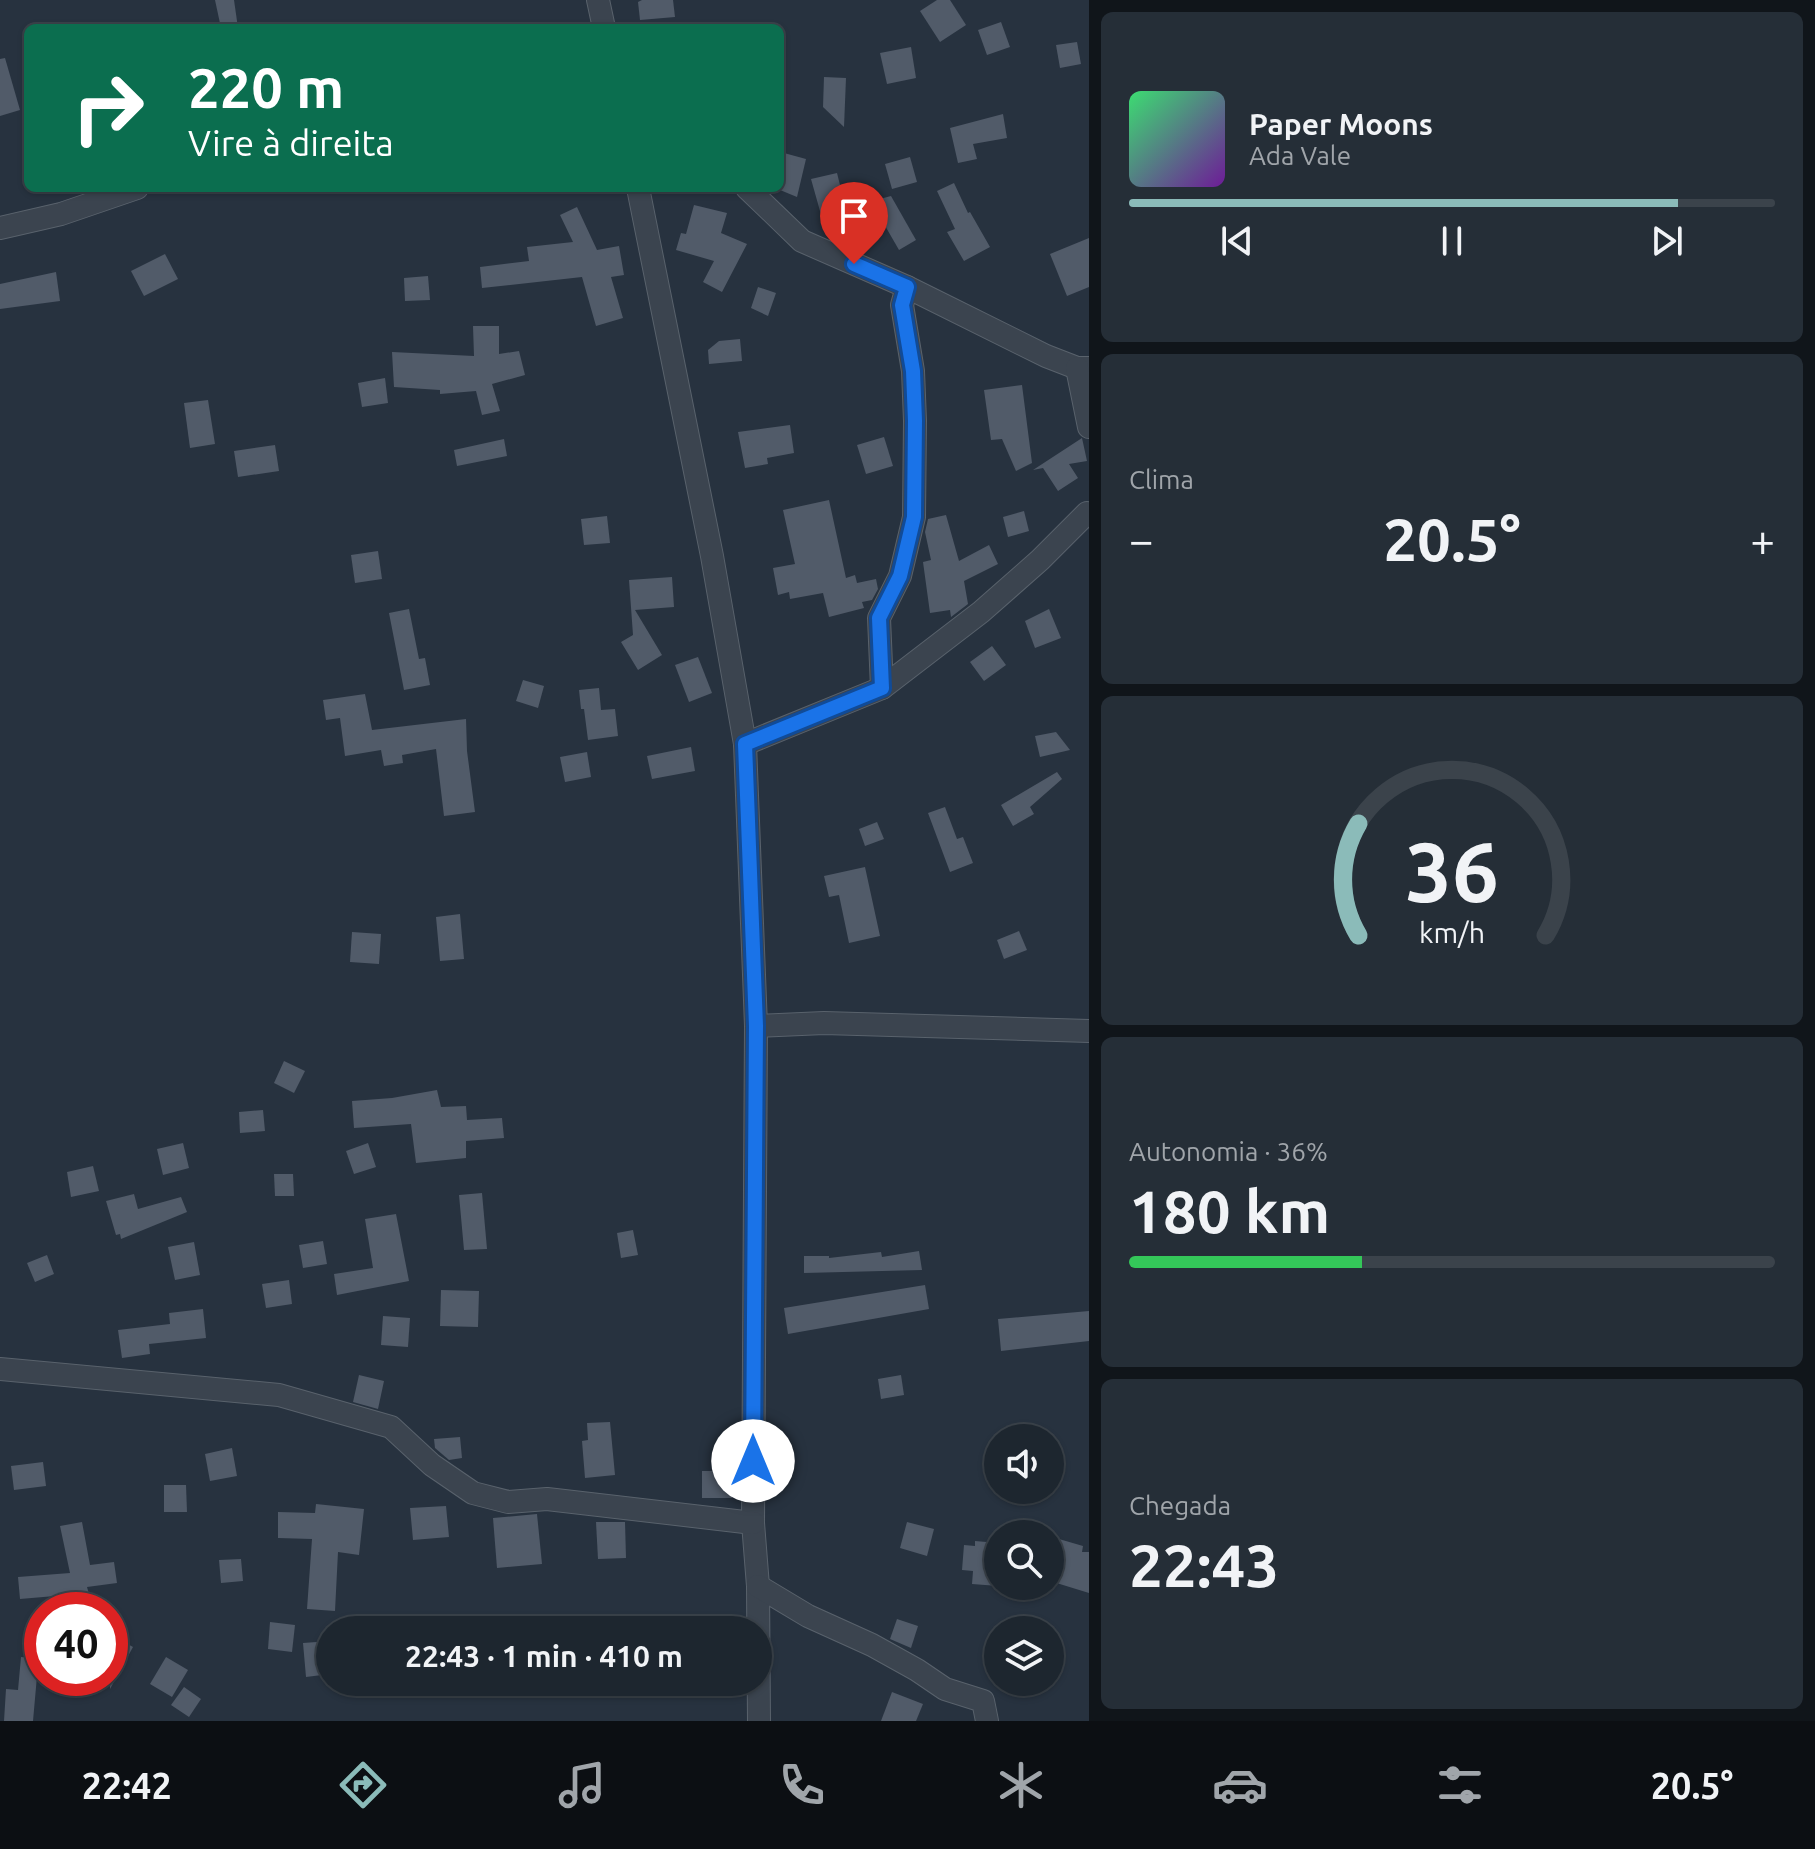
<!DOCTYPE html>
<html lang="pt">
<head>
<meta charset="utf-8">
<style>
	:root { --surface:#1d262f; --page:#252e37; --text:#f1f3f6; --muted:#a0a5aa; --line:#3b434b; --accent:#8bbbb9 }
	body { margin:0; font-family:Ubuntu,sans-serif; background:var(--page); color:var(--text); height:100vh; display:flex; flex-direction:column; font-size:30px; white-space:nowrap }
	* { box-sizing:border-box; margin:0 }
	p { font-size:26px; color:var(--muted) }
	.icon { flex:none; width:44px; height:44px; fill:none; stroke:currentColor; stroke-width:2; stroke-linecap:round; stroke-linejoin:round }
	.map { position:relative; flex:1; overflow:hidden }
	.drawer { display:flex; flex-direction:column; gap:12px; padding:12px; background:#10151a; width:726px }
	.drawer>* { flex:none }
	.banner { position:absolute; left:24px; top:24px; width:760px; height:168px; border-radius:12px; box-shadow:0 2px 6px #0004,0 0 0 2px var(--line); background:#0b6e4f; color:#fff; overflow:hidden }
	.buttons { position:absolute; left:984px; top:1424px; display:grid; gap:16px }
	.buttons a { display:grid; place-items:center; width:80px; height:80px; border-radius:50%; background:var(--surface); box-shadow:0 2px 6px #0004,0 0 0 2px var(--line); font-size:40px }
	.speed { position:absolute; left:24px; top:1592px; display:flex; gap:16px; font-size:40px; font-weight:700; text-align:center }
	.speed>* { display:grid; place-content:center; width:104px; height:104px; border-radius:50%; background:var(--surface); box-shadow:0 2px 6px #0004,0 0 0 2px var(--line); line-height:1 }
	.speed .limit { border:12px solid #d22; background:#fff; color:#111 }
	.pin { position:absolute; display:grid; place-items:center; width:68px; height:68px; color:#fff; margin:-82px -34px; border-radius:50% 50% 50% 0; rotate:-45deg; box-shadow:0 0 8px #0007 }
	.pin .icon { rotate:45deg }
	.me { position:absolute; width:88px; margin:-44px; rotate:0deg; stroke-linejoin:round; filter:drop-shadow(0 0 6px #0008) }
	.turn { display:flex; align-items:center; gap:28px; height:168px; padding:0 32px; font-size:36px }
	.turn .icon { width:104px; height:104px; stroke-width:2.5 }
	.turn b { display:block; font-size:56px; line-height:68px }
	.big { font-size:60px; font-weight:700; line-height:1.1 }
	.drawer .tile { flex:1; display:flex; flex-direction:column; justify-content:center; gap:12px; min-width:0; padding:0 28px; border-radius:12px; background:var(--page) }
	.drawer .dial { align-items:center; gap:0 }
	.dial svg { height:208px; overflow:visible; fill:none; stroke:var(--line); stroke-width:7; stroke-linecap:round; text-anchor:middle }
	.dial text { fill:var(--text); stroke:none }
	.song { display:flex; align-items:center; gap:24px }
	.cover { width:96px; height:96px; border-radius:12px; background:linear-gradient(135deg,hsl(140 70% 55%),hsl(280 70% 35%)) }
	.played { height:8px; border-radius:4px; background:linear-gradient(90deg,var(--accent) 85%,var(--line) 85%) }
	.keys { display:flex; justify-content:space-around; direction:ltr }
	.heat { display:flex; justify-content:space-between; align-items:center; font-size:44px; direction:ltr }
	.charge { height:12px; border-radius:6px; background:linear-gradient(90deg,#34c759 36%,var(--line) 0) }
	.trip { position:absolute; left:316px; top:1616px; width:456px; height:80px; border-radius:40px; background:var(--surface); box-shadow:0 2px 6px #0004,0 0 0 2px var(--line); font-weight:700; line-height:80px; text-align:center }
	.tabs { display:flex; height:128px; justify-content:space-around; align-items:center; background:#0c0f13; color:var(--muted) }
	.tabs .icon { width:56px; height:56px }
	.tabs .active { color:var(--accent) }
	.tabs b { font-size:36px; color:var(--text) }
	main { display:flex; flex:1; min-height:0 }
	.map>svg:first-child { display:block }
	.building { fill:#515b69 }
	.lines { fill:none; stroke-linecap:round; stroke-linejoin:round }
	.minor-casing { stroke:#59626c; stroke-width:24 }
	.minor { stroke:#3b444f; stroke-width:22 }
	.route-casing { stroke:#114b97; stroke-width:20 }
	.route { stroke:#1a73e8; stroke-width:14 }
</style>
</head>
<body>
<main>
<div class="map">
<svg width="1089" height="1721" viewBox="0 0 1089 1721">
	<rect width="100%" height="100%" fill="#27323f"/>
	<!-- building -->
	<g class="building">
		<polygon points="215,0 234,0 238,28 221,28"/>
		<polygon points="642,0 673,0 675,17 640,20 638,2"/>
		<polygon points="937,0 950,0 966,25 940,42 920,11"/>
		<polygon points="1001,22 1010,47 987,55 978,30"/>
		<polygon points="1077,42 1081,64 1060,68 1056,45"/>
		<polygon points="911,47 916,78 887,84 880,53"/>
		<polygon points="5,58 20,110 0,116 0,59"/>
		<polygon points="824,77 846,78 844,127 823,107"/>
		<polygon points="1003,114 1007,138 973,144 977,159 958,163 950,128"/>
		<polygon points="784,153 806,159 797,197 780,190 780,169"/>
		<polygon points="910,157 917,182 892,189 885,164"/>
		<polygon points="837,173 844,201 840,202 848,231 827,236 811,179"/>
		<polygon points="954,183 968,213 970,212 990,247 964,261 947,232 955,229 937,191"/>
		<polygon points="891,196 916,240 899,250 880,217 876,200"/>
		<polygon points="694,205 727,213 721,233 747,244 722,292 703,282 714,261 676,250 681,233 686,234"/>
		<polygon points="577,207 597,250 619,246 624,275 611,277 623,318 596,326 582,277 482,288 480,267 529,261 527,247 573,242 560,215"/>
		<polygon points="1089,238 1089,287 1067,296 1050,254"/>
		<polygon points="165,254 178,279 144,296 131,271"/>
		<polygon points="56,272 60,301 0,309 0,284"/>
		<polygon points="428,276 430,300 405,301 404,278"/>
		<polygon points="758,287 776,293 768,316 751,308"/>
		<polygon points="473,326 499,326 499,354 519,351 525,375 492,384 500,411 482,415 476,391 440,394 440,390 394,387 392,352 474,356"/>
		<polygon points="740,339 742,361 709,364 708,350 719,341"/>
		<polygon points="385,378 388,403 362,407 358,383"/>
		<polygon points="1022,385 1032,463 1016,471 1002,439 991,440 984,390"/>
		<polygon points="208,400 215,444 190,448 184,403"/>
		<polygon points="790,425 794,453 767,458 768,464 745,468 738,432"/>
		<polygon points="884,437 893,466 866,474 857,445"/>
		<polygon points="1082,438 1087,461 1069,464 1078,478 1058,491 1043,468 1033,470"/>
		<polygon points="504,439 507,456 457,466 454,450"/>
		<polygon points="275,445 279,471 238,477 234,451"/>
		<polygon points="829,500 846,578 855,575 857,583 876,579 878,589 872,600 862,602 864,608 829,617 823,593 790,599 789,592 778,595 773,568 795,564 783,510"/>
		<polygon points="1024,511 1029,531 1008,537 1003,517"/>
		<polygon points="946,515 959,561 989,545 998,564 964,581 968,604 951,617 950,610 930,613 923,562 931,560 925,532 928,519"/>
		<polygon points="607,516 610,543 584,545 581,519"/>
		<polygon points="378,551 382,579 355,583 351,555"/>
		<polygon points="672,577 674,607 635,610 662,655 638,670 621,642 633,635 629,580"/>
		<polygon points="409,609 419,659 425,658 430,685 404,690 389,613"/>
		<polygon points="1049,609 1061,638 1035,648 1025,621"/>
		<polygon points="992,646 1006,665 984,681 970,662"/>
		<polygon points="698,657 712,693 689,702 675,665"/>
		<polygon points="523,680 544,686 538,708 516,701"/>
		<polygon points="599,688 601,710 615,709 618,736 588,740 584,709 581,709 579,690"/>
		<polygon points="365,694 372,730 466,719 467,751 475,812 444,816 436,749 402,755 403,763 384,766 381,750 345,756 340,718 326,720 323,700"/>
		<polygon points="1056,732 1070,750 1040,757 1035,736"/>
		<polygon points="691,747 695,771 652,779 647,756"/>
		<polygon points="587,752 591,777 565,782 560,757"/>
		<polygon points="1057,772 1062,779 1030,807 1034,814 1013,826 1001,805"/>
		<polygon points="945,807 957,839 963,837 973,863 950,872 928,813"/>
		<polygon points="877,822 884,839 865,846 859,829"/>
		<polygon points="865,867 880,936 849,943 839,895 829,897 824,876"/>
		<polygon points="460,914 464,959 440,961 436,917"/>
		<polygon points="1019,931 1027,950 1004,959 997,940"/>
		<polygon points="352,932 381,934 379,964 350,962"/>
		<polygon points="284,1061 305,1071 294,1093 274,1083"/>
		<polygon points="437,1090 441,1107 466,1106 467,1120 502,1118 504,1138 466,1141 466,1158 416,1163 411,1124 354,1128 352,1101 392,1098"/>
		<polygon points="263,1110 265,1131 240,1133 239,1112"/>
		<polygon points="183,1143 189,1168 163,1175 157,1149"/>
		<polygon points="368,1143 376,1167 354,1174 346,1151"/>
		<polygon points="93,1166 99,1191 71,1197 67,1172"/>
		<polygon points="274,1174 293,1174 294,1196 275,1196"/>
		<polygon points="482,1193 487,1249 464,1250 459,1195"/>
		<polygon points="134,1194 138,1209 181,1197 187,1212 121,1239 120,1234 116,1235 106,1201"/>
		<polygon points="396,1214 409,1281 337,1295 334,1274 373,1268 365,1219"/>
		<polygon points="633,1230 638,1255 621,1258 617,1233"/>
		<polygon points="323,1241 327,1264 303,1268 299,1245"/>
		<polygon points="194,1242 200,1275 175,1280 168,1247"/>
		<polygon points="919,1251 922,1270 804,1273 804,1256 829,1256 829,1258 881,1252 882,1257"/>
		<polygon points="47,1255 54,1274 35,1282 27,1263"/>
		<polygon points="289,1280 292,1304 266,1308 262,1284"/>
		<polygon points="925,1285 929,1309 788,1334 784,1308"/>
		<polygon points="441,1290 479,1291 478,1327 440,1326"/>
		<polygon points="203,1309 206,1338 149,1344 150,1354 122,1358 118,1330 170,1324 169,1313"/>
		<polygon points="1089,1311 1089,1341 1001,1351 998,1319"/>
		<polygon points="383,1316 410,1318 408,1347 381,1345"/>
		<polygon points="359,1375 384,1381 378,1409 353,1402"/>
		<polygon points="901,1375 904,1395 881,1399 878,1379"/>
		<polygon points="610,1422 615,1475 585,1478 582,1441 588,1440 587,1423"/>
		<polygon points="460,1437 462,1458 449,1460 435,1448 434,1439"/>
		<polygon points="232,1448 237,1476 210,1481 205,1454"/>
		<polygon points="43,1462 46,1486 14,1490 11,1466"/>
		<rect x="702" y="1471" width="30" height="27"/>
		<polygon points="164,1485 186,1485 187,1512 164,1512"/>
		<polygon points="316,1504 364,1509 359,1555 338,1552 335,1611 307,1609 312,1539 278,1538 278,1512 315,1513"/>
		<polygon points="446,1506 449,1537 413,1540 410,1508"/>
		<polygon points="537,1514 542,1564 497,1568 493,1518"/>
		<polygon points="82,1522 90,1565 114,1562 117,1583 87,1587 89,1594 56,1601 55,1596 20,1599 18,1577 70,1573 60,1526"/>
		<polygon points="596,1522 625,1522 626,1558 598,1559"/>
		<polygon points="907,1522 934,1529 927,1556 900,1548"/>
		<polygon points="1059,1539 1083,1546 1082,1552 1089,1552 1089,1593 1050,1581 1050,1567"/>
		<polygon points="975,1541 998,1543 998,1586 972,1584 973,1571 962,1570 964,1545 975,1546"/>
		<polygon points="241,1559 243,1581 221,1583 219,1560"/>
		<polygon points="897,1619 918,1626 911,1648 890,1639"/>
		<polygon points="270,1622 295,1625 292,1652 268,1649"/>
		<polygon points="110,1634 133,1647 110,1689"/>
		<polygon points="330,1641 330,1674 306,1677 303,1643"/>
		<polygon points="21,1657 42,1659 41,1677 37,1676 33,1721 4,1721 6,1689 18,1690"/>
		<polygon points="166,1657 188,1670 172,1697 150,1684"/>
		<polygon points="184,1687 201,1699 189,1717 171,1705"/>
		<polygon points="892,1692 923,1704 916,1721 881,1721"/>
	</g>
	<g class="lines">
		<!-- minor casing -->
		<g class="minor-casing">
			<g id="minor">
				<polyline points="598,0 604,28"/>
				<polyline points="638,188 712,556 745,744 756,1026 753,1523 758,1586 759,1721"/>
				<polyline points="747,188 802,241 907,287 1046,356 1077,368 1089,368"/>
				<polyline points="0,228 61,214 137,188"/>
				<polyline points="1077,368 1089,427"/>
				<polyline points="882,688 879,618 900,576 914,517 915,421 913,371 902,305 907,287"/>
				<polyline points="745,744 882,688 981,612 1040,560 1087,513"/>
				<polyline points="756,1026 824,1023 1089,1031"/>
				<polyline points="0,1369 279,1395 391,1427 432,1465 473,1493 508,1502 547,1499 753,1523"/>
				<polyline points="758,1586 808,1616 872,1645 917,1670 945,1689 983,1701 987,1721"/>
			</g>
		</g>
		<!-- minor -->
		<use href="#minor" class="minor"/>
	</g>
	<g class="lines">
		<!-- route casing -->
		<g class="route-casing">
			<polyline id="route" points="753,1461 756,1026 745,744 882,688 879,618 900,576 914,517 915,421 913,371 902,305 907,287 854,264"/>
		</g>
		<!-- route -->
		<use href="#route" class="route"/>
	</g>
</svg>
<div class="buttons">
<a><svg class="icon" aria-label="sound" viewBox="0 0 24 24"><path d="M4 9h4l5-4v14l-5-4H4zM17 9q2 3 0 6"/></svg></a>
<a><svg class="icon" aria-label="search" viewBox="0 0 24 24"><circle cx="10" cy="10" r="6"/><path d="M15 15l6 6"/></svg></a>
<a><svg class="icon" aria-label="layers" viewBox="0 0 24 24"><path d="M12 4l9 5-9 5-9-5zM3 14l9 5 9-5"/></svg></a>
</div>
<div class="speed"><div class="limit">40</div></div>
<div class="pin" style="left:854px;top:264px;background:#d93025"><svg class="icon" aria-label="arrive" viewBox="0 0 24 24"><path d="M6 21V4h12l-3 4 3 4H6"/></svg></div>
<svg class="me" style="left:753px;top:1461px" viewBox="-20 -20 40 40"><circle r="19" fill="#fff"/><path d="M0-13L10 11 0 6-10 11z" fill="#1a73e8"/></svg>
<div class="trip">22:43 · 1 min · 410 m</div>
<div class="banner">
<div class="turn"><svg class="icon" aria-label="right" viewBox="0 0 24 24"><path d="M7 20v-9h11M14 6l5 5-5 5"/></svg><div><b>220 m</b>Vire à direita</div></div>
</div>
</div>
<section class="drawer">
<div class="tile">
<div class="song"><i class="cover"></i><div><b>Paper Moons</b><p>Ada Vale</p></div></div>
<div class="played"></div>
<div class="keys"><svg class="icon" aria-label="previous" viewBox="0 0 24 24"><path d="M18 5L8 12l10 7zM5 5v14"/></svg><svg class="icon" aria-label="pause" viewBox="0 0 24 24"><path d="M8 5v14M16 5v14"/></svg><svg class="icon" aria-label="next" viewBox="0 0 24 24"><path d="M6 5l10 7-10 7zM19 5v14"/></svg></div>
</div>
<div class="tile"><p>Clima</p>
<div class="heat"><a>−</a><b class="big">20.5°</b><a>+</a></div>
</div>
<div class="tile dial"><svg viewBox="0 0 100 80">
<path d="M14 69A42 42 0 1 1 86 69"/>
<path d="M14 69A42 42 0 0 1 14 26" stroke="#8bbbb9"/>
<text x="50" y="56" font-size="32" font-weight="700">36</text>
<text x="50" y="72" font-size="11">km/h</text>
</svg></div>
<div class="tile"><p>Autonomia · 36%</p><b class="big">180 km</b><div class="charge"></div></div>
<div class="tile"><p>Chegada</p><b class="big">22:43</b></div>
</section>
</main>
<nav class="tabs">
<b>22:42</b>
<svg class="icon active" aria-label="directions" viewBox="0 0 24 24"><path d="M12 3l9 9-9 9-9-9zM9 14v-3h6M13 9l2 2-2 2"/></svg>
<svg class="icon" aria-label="music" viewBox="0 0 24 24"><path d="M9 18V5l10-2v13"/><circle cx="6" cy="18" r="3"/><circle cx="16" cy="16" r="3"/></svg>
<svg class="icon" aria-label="phone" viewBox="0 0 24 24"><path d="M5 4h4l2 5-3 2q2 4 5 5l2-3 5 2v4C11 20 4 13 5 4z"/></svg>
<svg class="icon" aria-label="climate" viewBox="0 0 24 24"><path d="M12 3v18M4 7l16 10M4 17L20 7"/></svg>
<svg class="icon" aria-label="car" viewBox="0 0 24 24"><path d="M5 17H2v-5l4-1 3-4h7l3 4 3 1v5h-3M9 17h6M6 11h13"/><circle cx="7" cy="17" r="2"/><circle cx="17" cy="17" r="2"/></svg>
<svg class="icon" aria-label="filters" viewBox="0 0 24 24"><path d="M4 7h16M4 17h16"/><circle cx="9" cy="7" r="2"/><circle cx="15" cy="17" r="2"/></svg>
<b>20.5°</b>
</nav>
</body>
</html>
